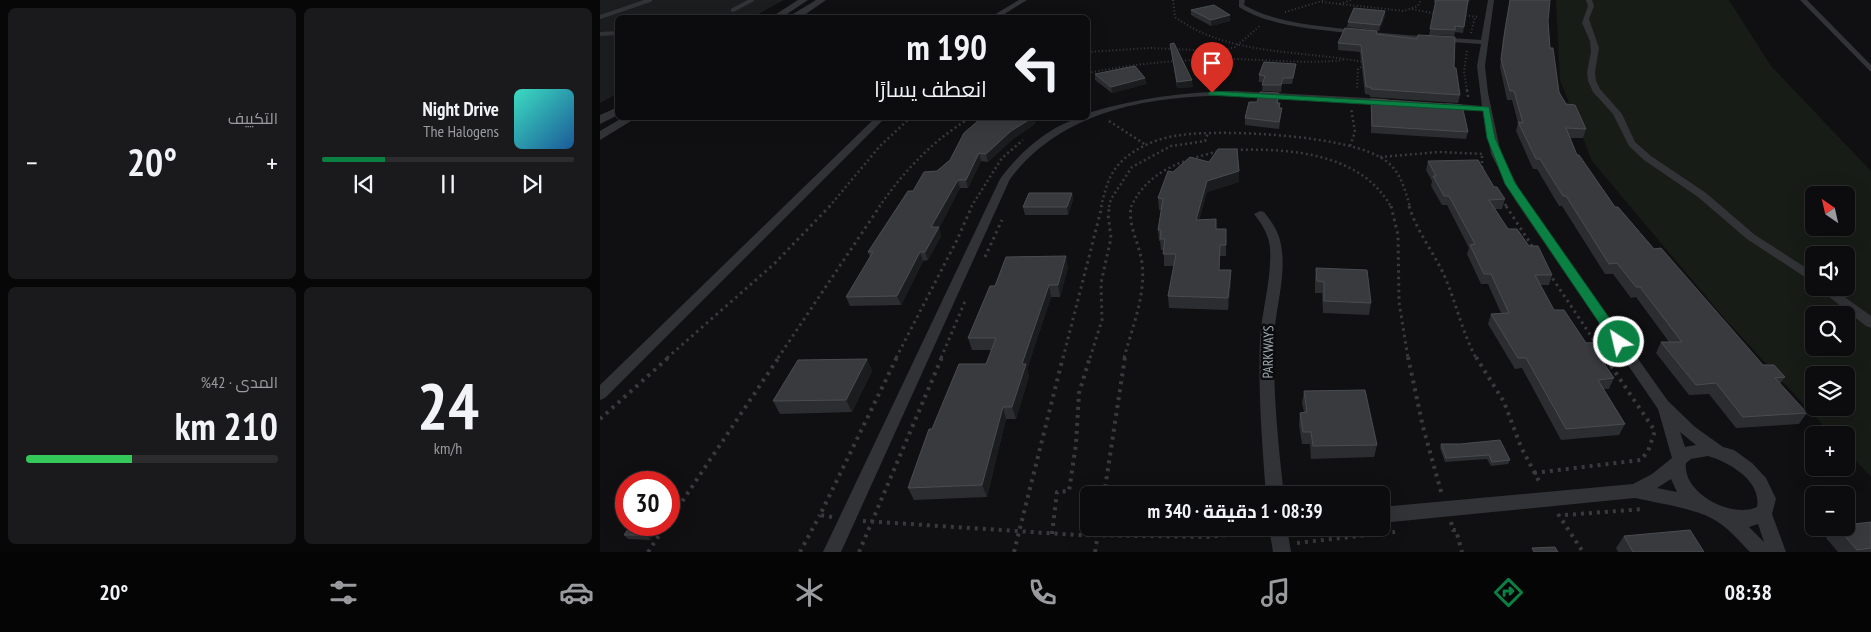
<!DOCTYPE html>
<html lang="ar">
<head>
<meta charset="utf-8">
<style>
	:root { --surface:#0c0c0e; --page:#1a1a1c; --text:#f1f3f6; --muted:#9a9b9e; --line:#2c2c2e; --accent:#0b8043 }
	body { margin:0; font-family:"PT Sans Narrow",Cairo,sans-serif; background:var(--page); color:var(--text); direction:rtl; height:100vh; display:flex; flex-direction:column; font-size:19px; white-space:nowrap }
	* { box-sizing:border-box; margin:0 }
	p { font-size:16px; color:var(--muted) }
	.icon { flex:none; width:28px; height:28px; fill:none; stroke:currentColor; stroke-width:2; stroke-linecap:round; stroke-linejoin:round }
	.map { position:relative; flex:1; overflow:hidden; direction:ltr }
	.sheet { display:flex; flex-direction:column; gap:8px; padding:8px; background:#070708; width:600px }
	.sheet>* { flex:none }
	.banner { position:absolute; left:15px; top:15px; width:475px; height:105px; border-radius:8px; box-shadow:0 5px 20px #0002,0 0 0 1px var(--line); direction:rtl; background:#0c0c0e; color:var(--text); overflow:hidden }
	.needle { width:32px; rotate:326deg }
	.tools { position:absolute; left:1205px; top:186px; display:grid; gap:10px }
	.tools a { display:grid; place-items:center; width:50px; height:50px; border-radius:8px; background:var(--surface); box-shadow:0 5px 20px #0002,0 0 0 1px var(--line); font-size:25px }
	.speed { position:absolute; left:15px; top:471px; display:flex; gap:10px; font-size:25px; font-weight:700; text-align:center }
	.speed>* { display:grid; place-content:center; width:65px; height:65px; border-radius:50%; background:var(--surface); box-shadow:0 5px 20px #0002,0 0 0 1px var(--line); line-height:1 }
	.speed .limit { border:8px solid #d22; background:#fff; color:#111 }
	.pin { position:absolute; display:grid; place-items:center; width:42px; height:42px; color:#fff; margin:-51px -21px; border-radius:50% 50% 50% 0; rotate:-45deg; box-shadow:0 0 5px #0007 }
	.pin .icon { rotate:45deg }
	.me { position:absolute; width:55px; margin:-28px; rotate:325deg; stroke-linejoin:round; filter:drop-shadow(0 0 4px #0008) }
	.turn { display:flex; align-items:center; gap:18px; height:105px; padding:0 20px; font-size:22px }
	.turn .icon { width:65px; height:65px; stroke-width:2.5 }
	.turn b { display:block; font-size:35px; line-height:42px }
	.big { font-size:38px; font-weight:700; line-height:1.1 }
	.sheet .widget { flex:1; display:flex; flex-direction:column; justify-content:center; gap:8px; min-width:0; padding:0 18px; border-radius:8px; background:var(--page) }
	.sheet .dial { align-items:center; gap:0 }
	.dial b { font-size:65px; line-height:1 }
	.song { display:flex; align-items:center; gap:15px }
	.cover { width:60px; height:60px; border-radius:8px; background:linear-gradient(135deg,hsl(170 70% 55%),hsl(210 70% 35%)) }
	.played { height:5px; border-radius:2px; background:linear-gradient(90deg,var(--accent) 25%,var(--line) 25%) }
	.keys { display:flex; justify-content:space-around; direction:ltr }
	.heat { display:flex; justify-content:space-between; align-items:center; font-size:28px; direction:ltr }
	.charge { height:8px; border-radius:4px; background:linear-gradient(90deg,#34c759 42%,var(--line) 0) }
	.sheet .tiles { flex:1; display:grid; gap:8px; grid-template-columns:repeat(2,1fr) }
	.trip { position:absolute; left:480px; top:486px; width:310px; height:50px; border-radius:8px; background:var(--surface); box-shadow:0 5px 20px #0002,0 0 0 1px var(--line); font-weight:700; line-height:50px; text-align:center; direction:rtl }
	.tab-bar { display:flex; height:80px; justify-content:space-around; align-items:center; background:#050506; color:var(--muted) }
	.tab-bar .icon { width:35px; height:35px }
	.tab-bar .on { color:var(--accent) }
	.tab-bar b { font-size:22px; color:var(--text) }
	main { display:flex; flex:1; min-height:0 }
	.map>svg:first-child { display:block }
	.built { fill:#1c1d1f }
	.green { fill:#171c17; fill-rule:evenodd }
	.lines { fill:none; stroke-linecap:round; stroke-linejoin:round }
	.path-far3 { stroke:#383a3d; stroke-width:2; stroke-dasharray:1 2.5; stroke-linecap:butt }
	.path-far2 { stroke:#383a3d; stroke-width:2.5; stroke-dasharray:2 3; stroke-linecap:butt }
	.path-far1 { stroke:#383a3d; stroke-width:3; stroke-dasharray:2.5 4; stroke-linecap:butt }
	.path { stroke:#383a3d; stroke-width:4; stroke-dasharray:3 5; stroke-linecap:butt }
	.service { stroke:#323337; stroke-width:4 }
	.minor { fill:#323337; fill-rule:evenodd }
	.tertiary { fill:#323337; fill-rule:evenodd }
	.wall { fill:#2c2d30 }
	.shaded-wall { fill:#1b1c1e }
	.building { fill:#393a3e; stroke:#494c50 }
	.route { fill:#0b8043; stroke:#07532c }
	.labels { text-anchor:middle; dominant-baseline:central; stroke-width:5; stroke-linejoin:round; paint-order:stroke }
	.street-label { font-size:14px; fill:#a2a8b2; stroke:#0b0c0d }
</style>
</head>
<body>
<main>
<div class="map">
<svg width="1271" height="552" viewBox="0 0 1271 552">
	<rect width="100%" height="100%" fill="#101012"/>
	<!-- built -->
	<polygon class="built" points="0,0 184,0 153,17 18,18 17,94 0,103"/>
	<!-- green -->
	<path class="green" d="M956,0H1129L1171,66L1271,171V477L1246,450V435H1232L1124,318L992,161L960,80ZM1214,195H1246V228H1214ZM1214,255H1246V288H1214ZM1214,315H1246V348H1214ZM1214,375H1246V408H1214Z"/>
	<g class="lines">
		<!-- path-far3 -->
		<g class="path-far3">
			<path d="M573,0L575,17C627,56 702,50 763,62L765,64L758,69L757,90"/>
			<polyline points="722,2 804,11 818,6 821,0"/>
			<polyline points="740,4 751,0"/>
			<polyline points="812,9 836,14"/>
			<polyline points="685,12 725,0"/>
			<polyline points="862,15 878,17"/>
			<polyline points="871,33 875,17"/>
			<polyline points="867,51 864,71 867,91"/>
			<polyline points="488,52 550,48 619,51 635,47 661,25"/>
			<path d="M488,73C537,63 586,59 636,59C672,60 708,64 743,60"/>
		</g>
		<!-- path-far2 -->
		<g class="path-far2">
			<polyline points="867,90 868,97"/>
			<polyline points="509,121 546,145"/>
			<polyline points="750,146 755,132 751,108"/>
			<path d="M631,150C687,148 761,152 791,207"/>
			<polyline points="882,156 882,169"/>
			<polyline points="780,157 839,152 884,154"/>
			<polyline points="902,200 907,207"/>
			<polyline points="229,207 280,146 310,118"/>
			<path d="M279,207C304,171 332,141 370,118"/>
			<polyline points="371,207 402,158 423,140"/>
			<path d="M501,207C507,183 510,168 532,153C546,143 564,137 581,135C624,129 753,135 786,161C801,172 805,190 810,207"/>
			<polyline points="509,207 511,199 532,167 571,146 605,141 608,133"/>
			<path d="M531,207C548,170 583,160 620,151"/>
		</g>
		<!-- path-far1 -->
		<g class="path-far1">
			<polyline points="791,206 798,235 799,302 808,358"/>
			<path d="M809,206C817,232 833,251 844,275C856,302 862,332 876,358"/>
			<polyline points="906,206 934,249"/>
			<polyline points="385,257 402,220"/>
			<polyline points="949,273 997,345"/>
			<polyline points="67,358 174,264 230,206"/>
			<polyline points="178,358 280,206"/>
			<polyline points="296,358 357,240 372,206"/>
			<polyline points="341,358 366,299"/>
			<polyline points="463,358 502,206"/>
			<polyline points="490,358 502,320 501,283 511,238 508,214 510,206"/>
			<path d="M524,358C532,328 546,295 542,263C539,242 528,227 531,206"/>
		</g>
		<!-- path -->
		<g class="path">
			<polyline points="808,357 823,427 842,495"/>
			<polyline points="876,357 904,402 921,447 941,485"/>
			<polyline points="0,419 69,357"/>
			<polyline points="934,473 1041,460 1048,451 1055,431 1005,357"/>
			<polyline points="504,495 525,357"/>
			<polyline points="958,514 983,552"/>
			<polyline points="965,515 1044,509"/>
			<polyline points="232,517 220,515 297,357"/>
			<polyline points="69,521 179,357"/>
			<polyline points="263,521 478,535 607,537 663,532"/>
			<polyline points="851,522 853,530 856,530 862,552"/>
			<polyline points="452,534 457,492 469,491 476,444 479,393 490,357"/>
			<polyline points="697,543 795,532"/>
			<polyline points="48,552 66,525"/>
			<polyline points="200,552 220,515"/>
			<polyline points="259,552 342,357"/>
			<polyline points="414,552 463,357"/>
			<polyline points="495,552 499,528"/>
		</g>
		<!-- service -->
		<g class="service">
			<polyline points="133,10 152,0"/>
			<polyline points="0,17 50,0"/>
			<polyline points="0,34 18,33"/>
		</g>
		<!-- minor -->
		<g class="minor">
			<polygon points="419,0 427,0 398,18 389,18"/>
			<path d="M639,0H645L644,5C672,21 705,24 736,28C785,34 833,37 881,40L888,0H894L885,66L888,93L901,154L925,200L1068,401L1095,427L1123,447L1134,450L1152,463L1166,478L1176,499L1172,514L1186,552H1150C1138,540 1127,526 1111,518C1092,508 1057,503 1035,498L781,523V507L1033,484L1052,474L1072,458L1058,409L915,200L891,154L883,111L847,109L843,106L847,103L882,106L877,66L881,44C833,41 786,38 739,32C705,28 668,25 639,7ZM1080,432L1096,445L1085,447ZM1108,456C1129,462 1162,481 1157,507C1132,519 1082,493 1086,463L1091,459ZM1071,479L1077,492L1057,488ZM1158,524L1164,542L1149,527Z"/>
			<polygon points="986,0 992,0 994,6 989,19 999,48 995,72 996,81 1000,89 1022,114 1035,142 1051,156 1106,193 1155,235 1214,273 1214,283 1147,239 1098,197 1044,160 1029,146 1013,114 993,92 988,81 987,72 991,52 990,41 982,23 988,6"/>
			<polygon points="1200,0 1207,0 1271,65 1271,72"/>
			<path d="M636,91L787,99L791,102L787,105C667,96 493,69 410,179L241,552H223L400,179C417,155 456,118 488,118V113C537,98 584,92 636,91Z"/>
			<polygon points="275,118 285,118 5,398 0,400 0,385"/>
			<path d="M660,211L664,212C672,222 679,232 681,245C687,275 675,309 674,339C673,391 678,443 684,495H666C662,443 658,391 660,339C662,309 672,278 670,248C669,235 662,224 654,214Z"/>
			<polygon points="1218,288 1232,288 1271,316 1271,328 1266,326"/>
			<polygon points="669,528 687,528 691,552 673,552"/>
		</g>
		<!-- tertiary -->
		<g class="tertiary">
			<polygon points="198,0 208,0 181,18 170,18"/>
			<polygon points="216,0 226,0 200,18 193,18 193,14"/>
			<polygon points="18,107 18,115 0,124 0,115"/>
			<polygon points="22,118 36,118 0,140 0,131"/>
		</g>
	</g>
	<!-- wall -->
	<g class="wall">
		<polygon points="834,0 870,0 867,5 863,33 855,32 854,36 829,35 836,3 834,3"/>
		<polygon points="910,0 948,21 950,48 959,92 966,104 986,129 983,138 970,138 977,155 1015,207 1163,365 1185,377 1180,384 1207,413 1199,424 1136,428 1109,394 1089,395 1056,353 1061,342 1069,342 1036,297 1031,298 1013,274 1005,274 962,206 959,206 937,169 933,169 916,131 918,123 912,100 907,100 900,67 903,38"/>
		<polygon points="591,10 630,15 630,21 611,26 591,15"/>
		<polygon points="785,16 779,31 747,27 748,22"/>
		<polygon points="777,35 854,68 860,95 858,103 770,97 770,95 765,94 760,52 738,50 738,43"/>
		<polygon points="570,44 593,87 577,88"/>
		<polygon points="695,70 692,84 682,84 681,92 662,91 663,82 659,82 659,75"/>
		<polygon points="495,74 545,78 546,84 512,93 495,80"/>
		<polygon points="679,93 678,103 681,115 679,129 645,125 645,118 657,102"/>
		<polygon points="771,99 868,132 866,139 771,133"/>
		<polygon points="436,123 413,139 388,162 381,161 368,188 360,188 339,228 341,236 328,260 323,261 301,305 250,306 246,297 270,257 268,252 313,191 350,160"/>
		<polygon points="828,161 894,187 905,199 902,209 895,209 908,229 929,246 952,275 949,285 940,285 954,310 986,343 1009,355 1005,365 1014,378 1009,389 1003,389 1025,424 1019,435 961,440 922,368 915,369 888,324 891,314 901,313 888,284 881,284 867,254 869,248 847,205 842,205 831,186 832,181 826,170"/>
		<polygon points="573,172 639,182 607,192 599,220 617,229 626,229 626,256 620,256 619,270 631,270 631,282 628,310 569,308 568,296 574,266 564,266 564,250 561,250 560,241 559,241 558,230 561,210 559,210 558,198"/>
		<polygon points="472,193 473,200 468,215 425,215 423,207"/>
		<polygon points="468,267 460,297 451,297 427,369 429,376 416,419 406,419 387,497 314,500 308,488 332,429 386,364 392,350 372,350 368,338"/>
		<polygon points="716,268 771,303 769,315 723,313 722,293 715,293 715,279"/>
		<polygon points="267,359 272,371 252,412 180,414 173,401"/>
		<polygon points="704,391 777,445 774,457 711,459 710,444 702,444 699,425 700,413 704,412 702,403"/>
		<polygon points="841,444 910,460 908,464 891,466 887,459 845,462 840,448"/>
		<polygon points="1271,522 1271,552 1238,552 1226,538 1236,528 1246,528"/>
		<polygon points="31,525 61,525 50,540 28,539 24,535"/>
		<polygon points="1024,536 1104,552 1018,552 1016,548"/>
	</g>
	<!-- shaded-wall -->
	<g class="shaded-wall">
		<polygon points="785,11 785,16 779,31 780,25"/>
		<polygon points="630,15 630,21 611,26 611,20"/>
		<polygon points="545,78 546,84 512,93 511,87"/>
		<polygon points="592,80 593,87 577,88 577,82"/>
		<polygon points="432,118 435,118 436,123 413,139 388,162 386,154 411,131"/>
		<polygon points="379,153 381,161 368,188 366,180"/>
		<polygon points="639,171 639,182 607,192 596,231 596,220 607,181"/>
		<polygon points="358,180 360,188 339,228 341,236 328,260 325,252 331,227"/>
		<polygon points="472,193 473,200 468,215 467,207"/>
		<polygon points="320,252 323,261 301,305 297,296"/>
		<polygon points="466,256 468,267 460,297 458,285"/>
		<polygon points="631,270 631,282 628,310 628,298"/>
		<polygon points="449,285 451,297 427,369 429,376 416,419 412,407 422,364"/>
		<polygon points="267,359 272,371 252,412 246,400"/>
		<polygon points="403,407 406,419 387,497 382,485"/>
		<polygon points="54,525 61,525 50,540 47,535"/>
	</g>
	<!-- building -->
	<g class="building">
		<polygon points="836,0 868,0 864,27 855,26 855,30 830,29"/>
		<polygon points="910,0 950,0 948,21 950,48 953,48 959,92 966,104 975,105 986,129 966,128 977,155 979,155 1015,207 1018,207 1054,249 1061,248 1163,365 1174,365 1185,377 1175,378 1207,413 1143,417 1116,383 1096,385 1061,342 1082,342 1040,287 1036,287 1017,263 1009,264 966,196 963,196 940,159 936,159 918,122 923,123 914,91 910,91 901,59 905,30"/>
		<polygon points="614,5 630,15 611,20 591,10"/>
		<polygon points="754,8 785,11 780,25 748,22"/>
		<polygon points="745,28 777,31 776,34 817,39 818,35 855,37 854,68 856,68 860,95 771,89 771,87 766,87 761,45 738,43"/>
		<polygon points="574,43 592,80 577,82 570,44"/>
		<polygon points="664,62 696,64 693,78 683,78 681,85 662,85 665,76 659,75"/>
		<polygon points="535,66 545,78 511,87 495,74"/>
		<polygon points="660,92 679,93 677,103 680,103 679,108 682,108 679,122 645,118 649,102 657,102"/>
		<polygon points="771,99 862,105 868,132 772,126"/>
		<polygon points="384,118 432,118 411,131 386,154 379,153 366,180 358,180 331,227 339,227 325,252 320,252 297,296 246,297 273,252 268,252 308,191 313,191 324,172 337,171 350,160 364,133 379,120"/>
		<polygon points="618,149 637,149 639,171 607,181 596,220 616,219 616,229 626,229 626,245 620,245 619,270 631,270 628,298 568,296 576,254 563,254 565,239 560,239 561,230 558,230 563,199 558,198 568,171 573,172 590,157 609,162"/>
		<polygon points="878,160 894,187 897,187 905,199 889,200 908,229 917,229 929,246 938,246 952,275 935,275 954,310 964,310 986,343 1000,342 1009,355 999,356 1014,378 998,380 1025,424 966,429 926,358 918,358 891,314 909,313 891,274 884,274 870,245 875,244 849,196 844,196 833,176 836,176 828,161"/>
		<polygon points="429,193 472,193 467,207 423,207"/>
		<polygon points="466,256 458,285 449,285 422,364 426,364 412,407 403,407 382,485 308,488 329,429 332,429 359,364 386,364 396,338 368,338 390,286 395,286 406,257"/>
		<polygon points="716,268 767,270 771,303 724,301 724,282 717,281"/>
		<polygon points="267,359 246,400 173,401 198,360"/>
		<polygon points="765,390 777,445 713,446 711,432 703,432 700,413 707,412 704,391"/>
		<polygon points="900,440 910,460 892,462 889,455 846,458 841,444 860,444"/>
		<polygon points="1271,522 1271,548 1257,550 1238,528 1246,528 1246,525"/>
		<polygon points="31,525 54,525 47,535 24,535"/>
		<polygon points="1090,530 1104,552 1033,552 1024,536"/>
		<polygon points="955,547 958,552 934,552 932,548"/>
	</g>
	<!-- route -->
	<polygon class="route" points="612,91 889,107 895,138 915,183 1024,339 1026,342 1024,346 1015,346 905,184 887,138 883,111 609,95 608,93"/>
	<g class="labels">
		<!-- street labels -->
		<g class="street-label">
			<text transform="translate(668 352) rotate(-89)">PARKWAYS</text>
		</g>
	</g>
</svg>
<div class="tools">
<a><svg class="needle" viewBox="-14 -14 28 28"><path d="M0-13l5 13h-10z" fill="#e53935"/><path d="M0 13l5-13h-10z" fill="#9a9b9e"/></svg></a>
<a><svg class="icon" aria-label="sound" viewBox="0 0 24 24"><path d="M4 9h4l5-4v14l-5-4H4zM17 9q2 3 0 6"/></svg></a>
<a><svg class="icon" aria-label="search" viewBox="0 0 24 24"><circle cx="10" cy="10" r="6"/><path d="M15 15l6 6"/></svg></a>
<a><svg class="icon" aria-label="layers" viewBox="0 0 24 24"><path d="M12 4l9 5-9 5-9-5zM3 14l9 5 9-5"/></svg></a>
<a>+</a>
<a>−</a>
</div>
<div class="speed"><div class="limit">30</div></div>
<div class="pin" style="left:612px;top:93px;background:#d93025"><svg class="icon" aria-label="arrive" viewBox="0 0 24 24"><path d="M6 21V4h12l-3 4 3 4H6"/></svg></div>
<svg class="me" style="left:1019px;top:342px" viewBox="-20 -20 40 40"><circle r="17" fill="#0b8043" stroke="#fff" stroke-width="3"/><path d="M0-11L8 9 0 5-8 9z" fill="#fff"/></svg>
<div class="trip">08:39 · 1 دقيقة · 340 m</div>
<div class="banner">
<div class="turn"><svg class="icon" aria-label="left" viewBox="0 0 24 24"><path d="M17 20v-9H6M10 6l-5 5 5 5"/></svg><div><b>190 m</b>انعطف يسارًا</div></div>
</div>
</div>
<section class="sheet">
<div class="tiles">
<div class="widget">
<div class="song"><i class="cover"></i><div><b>Night Drive</b><p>The Halogens</p></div></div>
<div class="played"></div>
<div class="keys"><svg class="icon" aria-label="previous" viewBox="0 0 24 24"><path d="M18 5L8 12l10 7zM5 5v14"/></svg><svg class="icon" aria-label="pause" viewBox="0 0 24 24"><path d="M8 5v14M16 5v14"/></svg><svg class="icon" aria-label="next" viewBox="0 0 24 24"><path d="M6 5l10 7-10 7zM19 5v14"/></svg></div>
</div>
<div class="widget"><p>التكييف</p>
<div class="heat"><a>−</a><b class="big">20°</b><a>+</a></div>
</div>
<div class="widget dial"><b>24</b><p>km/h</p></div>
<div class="widget"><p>المدى · 42%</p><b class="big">210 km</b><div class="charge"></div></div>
</div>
</section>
</main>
<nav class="tab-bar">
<b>08:38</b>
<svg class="icon on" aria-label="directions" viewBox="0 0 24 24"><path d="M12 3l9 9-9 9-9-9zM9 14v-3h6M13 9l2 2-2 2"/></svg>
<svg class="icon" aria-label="music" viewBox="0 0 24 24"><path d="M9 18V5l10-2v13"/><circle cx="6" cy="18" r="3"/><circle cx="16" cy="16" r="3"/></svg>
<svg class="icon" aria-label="phone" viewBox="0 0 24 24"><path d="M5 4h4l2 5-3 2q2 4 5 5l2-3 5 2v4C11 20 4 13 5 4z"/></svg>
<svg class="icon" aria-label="climate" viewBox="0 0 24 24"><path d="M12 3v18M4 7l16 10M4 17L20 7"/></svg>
<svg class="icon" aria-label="car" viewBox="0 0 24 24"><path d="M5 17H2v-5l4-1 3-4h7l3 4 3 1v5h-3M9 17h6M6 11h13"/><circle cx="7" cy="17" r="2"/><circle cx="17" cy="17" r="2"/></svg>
<svg class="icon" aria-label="filters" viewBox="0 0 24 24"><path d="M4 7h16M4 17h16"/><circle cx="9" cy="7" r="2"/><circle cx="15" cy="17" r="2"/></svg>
<b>20°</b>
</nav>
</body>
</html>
